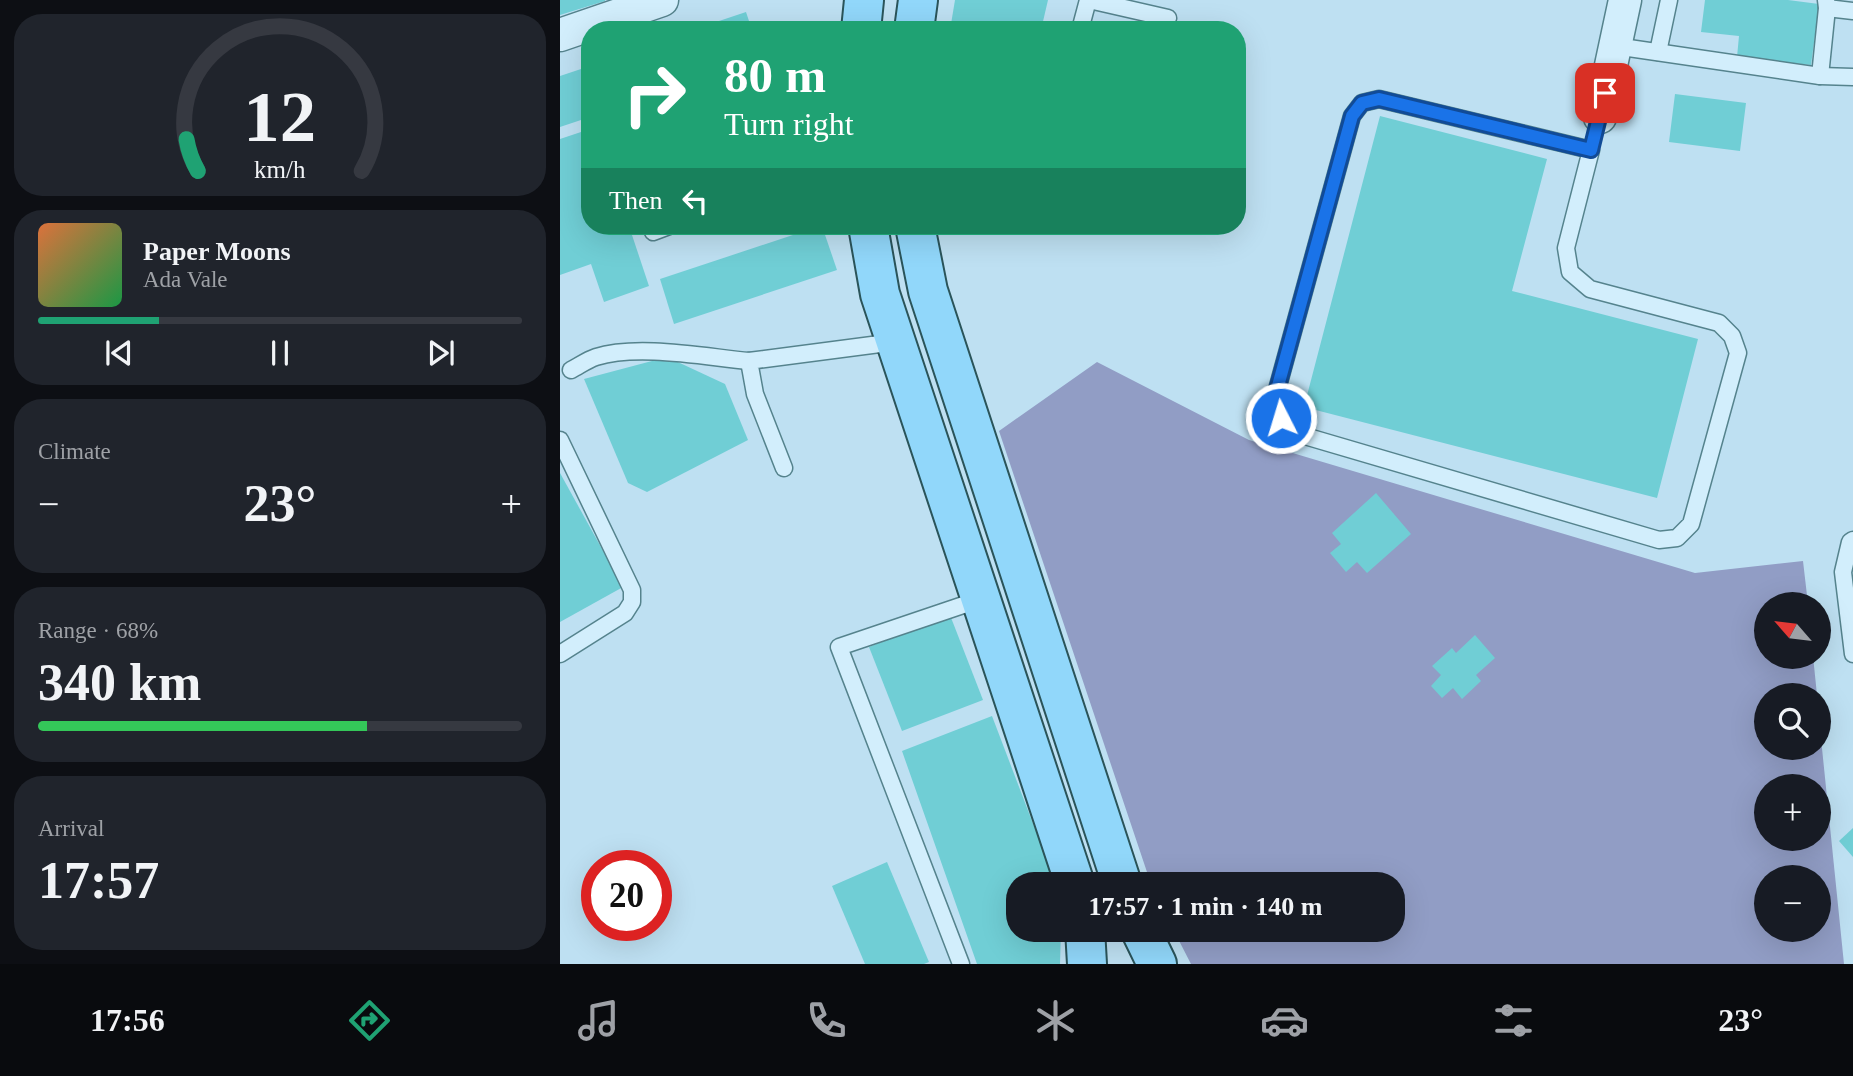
<!DOCTYPE html>
<html lang="en">
<head>
<meta charset="utf-8">
<style>
	:root { --surface:#171b24; --page:#20242c; --text:#f1f3f6; --muted:#9ea1a6; --line:#363941; --accent:#1fa273 }
	body { margin:0; font-family:Georgia,serif; background:var(--page); color:var(--text); height:100vh; display:flex; flex-direction:column; font-size:26px; white-space:nowrap }
	* { box-sizing:border-box; margin:0 }
	p { font-size:23px; color:var(--muted) }
	.icon { flex:none; width:38px; height:38px; fill:none; stroke:currentColor; stroke-width:2; stroke-linecap:round; stroke-linejoin:round }
	.map { position:relative; flex:1; overflow:hidden }
	.details { display:flex; flex-direction:column; gap:14px; padding:14px; background:#0d0f14; width:560px }
	.details>* { flex:none }
	.hud { position:absolute; left:21px; top:21px; width:665px; height:214px; border-radius:28px; box-shadow:0 7px 28px #0002; background:#1fa273; color:#fff; overflow:hidden }
	.needle { width:46px; rotate:298deg }
	.tools { position:absolute; left:1194px; top:592px; display:grid; gap:14px }
	.tools a { display:grid; place-items:center; width:77px; height:77px; border-radius:50%; background:var(--surface); box-shadow:0 7px 28px #0002; font-size:35px }
	.speed { position:absolute; left:21px; top:850px; display:flex; gap:14px; font-size:35px; font-weight:700; text-align:center }
	.speed>* { display:grid; place-content:center; width:91px; height:91px; border-radius:50%; background:var(--surface); box-shadow:0 7px 28px #0002; line-height:1 }
	.speed .limit { border:10px solid #d22; background:#fff; color:#111 }
	.pin { position:absolute; display:grid; place-items:center; width:60px; height:60px; color:#fff; margin:-30px; border-radius:14px; box-shadow:0 4px 10px #0006 }
	.me { position:absolute; width:77px; margin:-38px; rotate:355deg; stroke-linejoin:round; filter:drop-shadow(0 0 5px #0008) }
	.turn { display:flex; align-items:center; gap:24px; height:147px; padding:0 28px; font-size:32px }
	.turn .icon { width:91px; height:91px; stroke-width:2.5 }
	.turn b { display:block; font-size:49px; line-height:60px }
	.then { display:flex; align-items:center; height:66px; padding:0 28px; background:#0003; gap:14px; font-size:26px }
	.big { font-size:52px; font-weight:700; line-height:1.1 }
	.details .widget { flex:1; display:flex; flex-direction:column; justify-content:center; gap:10px; min-width:0; padding:0 24px; border-radius:28px; background:var(--page) }
	.details .dial { align-items:center; gap:0 }
	.dial svg { height:182px; overflow:visible; fill:none; stroke:var(--line); stroke-width:7; stroke-linecap:round; text-anchor:middle }
	.dial text { fill:var(--text); stroke:none }
	.song { display:flex; align-items:center; gap:21px }
	.cover { width:84px; height:84px; border-radius:10px; background:linear-gradient(135deg,hsl(20 70% 55%),hsl(140 70% 35%)) }
	.played { height:7px; border-radius:4px; background:linear-gradient(90deg,var(--accent) 25%,var(--line) 25%) }
	.keys { display:flex; justify-content:space-around; direction:ltr }
	.heat { display:flex; justify-content:space-between; align-items:center; font-size:38px; direction:ltr }
	.charge { height:10px; border-radius:5px; background:linear-gradient(90deg,#34c759 68%,var(--line) 0) }
	.trip { position:absolute; left:446px; top:872px; width:399px; height:70px; border-radius:28px; background:var(--surface); box-shadow:0 7px 28px #0002; font-weight:700; line-height:70px; text-align:center }
	.menu { display:flex; height:112px; justify-content:space-around; align-items:center; background:#090b0e; color:var(--muted) }
	.menu .icon { width:49px; height:49px }
	.menu .current { color:var(--accent) }
	.menu b { font-size:32px; color:var(--text) }
	main { display:flex; flex:1; min-height:0 }
	.map>svg:first-child { display:block }
	.cemetery { fill:#919dc5; fill-rule:evenodd }
	.building { fill:#70ced5 }
	.lines { fill:none; stroke-linecap:round; stroke-linejoin:round }
	.lane-casing { stroke:#55838d; stroke-width:19 }
	.street-casing { stroke:#55838d; stroke-width:35 }
	.primary-casing { stroke:#2a545a; stroke-width:42 }
	.lane { stroke:#d2eefc; stroke-width:16 }
	.street { stroke:#d2eefc; stroke-width:32 }
	.primary { stroke:#91d7fa; stroke-width:38 }
	.route-casing { stroke:#114b97; stroke-width:18 }
	.route { stroke:#1a73e8; stroke-width:12 }
</style>
</head>
<body>
<main>
<section class="details">
<div class="widget dial"><svg viewBox="0 0 100 80">
<path d="M14 69A42 42 0 1 1 86 69"/>
<path d="M14 69A42 42 0 0 1 9 55" stroke="#1fa273"/>
<text x="50" y="56" font-size="32" font-weight="700">12</text>
<text x="50" y="72" font-size="11">km/h</text>
</svg></div>
<div class="widget">
<div class="song"><i class="cover"></i><div><b>Paper Moons</b><p>Ada Vale</p></div></div>
<div class="played"></div>
<div class="keys"><svg class="icon" aria-label="previous" viewBox="0 0 24 24"><path d="M18 5L8 12l10 7zM5 5v14"/></svg><svg class="icon" aria-label="pause" viewBox="0 0 24 24"><path d="M8 5v14M16 5v14"/></svg><svg class="icon" aria-label="next" viewBox="0 0 24 24"><path d="M6 5l10 7-10 7zM19 5v14"/></svg></div>
</div>
<div class="widget"><p>Climate</p>
<div class="heat"><a>−</a><b class="big">23°</b><a>+</a></div>
</div>
<div class="widget"><p>Range · 68%</p><b class="big">340 km</b><div class="charge"></div></div>
<div class="widget"><p>Arrival</p><b class="big">17:57</b></div>
</section>
<div class="map">
<svg width="1293" height="964" viewBox="0 0 1293 964">
	<rect width="100%" height="100%" fill="#bee0f2"/>
	<!-- cemetery -->
	<path class="cemetery" d="M537,362L689,440L1135,573L1243,561L1248,604H1206V656H1253L1257,695H1206V747H1258V709L1284,964H631L613,929H833V884H591L439,431ZM1206,786H1258V838H1206ZM1206,877H1258V929H1206Z"/>
	<!-- building -->
	<g class="building">
		<polygon points="0,0 45,0 45,1 0,15"/>
		<polygon points="395,0 488,0 481,30 390,30"/>
		<polygon points="1145,0 1228,0 1259,4 1251,65 1177,57 1179,36 1141,32"/>
		<polygon points="186,12 192,30 135,30 135,29"/>
		<polygon points="30,66 30,117 0,127 0,76"/>
		<polygon points="1115,94 1186,103 1180,151 1109,142"/>
		<polygon points="820,116 987,159 952,291 1138,339 1097,498 744,407"/>
		<polygon points="30,129 30,226 69,226 89,286 44,302 31,264 0,275 0,139"/>
		<polygon points="260,226 262,226 277,270 114,324 100,279"/>
		<polygon points="107,357 165,384 188,440 87,492 68,483 24,379"/>
		<polygon points="0,473 63,587 0,622"/>
		<polygon points="816,493 851,534 807,573 797,562 786,572 770,553 781,544 772,533"/>
		<polygon points="390,615 423,700 342,731 309,647"/>
		<polygon points="915,635 935,658 916,675 921,681 902,699 893,688 882,698 871,686 881,675 872,666 892,648 896,653"/>
		<polygon points="432,716 496,884 458,884 458,929 501,929 500,964 417,964 342,751"/>
		<polygon points="1293,828 1293,857 1279,841"/>
		<polygon points="327,862 369,962 364,964 305,964 272,886"/>
	</g>
	<g class="lines">
		<!-- lane casing -->
		<g class="lane-casing">
			<g id="lane">
				<polyline points="529,0 608,18"/>
				<polyline points="1267,8 1293,11"/>
				<polyline points="520,30 528,0"/>
				<polyline points="1055,46 1260,76 1293,77"/>
				<polyline points="1098,52 1109,0"/>
				<polyline points="1260,76 1267,8 1266,0"/>
				<polygon points="819,99 1031,150 1006,248 1010,272 1030,289 1159,323 1172,336 1178,353 1131,524 1117,538 1099,540 738,434 721,418 715,397 792,116 802,103"/>
				<polyline points="93,232 109,226"/>
				<path d="M11,370C19,366 27,360 36,357C78,344 145,357 189,361"/>
				<polyline points="0,440 72,590 72,602 65,613 0,654"/>
				<polyline points="224,468 195,394 189,361 335,342"/>
				<polyline points="1293,540 1290,542 1283,572 1293,654"/>
				<polyline points="401,964 279,647 421,599"/>
			</g>
		</g>
		<!-- street casing -->
		<g class="street-casing">
			<g id="street">
				<polyline points="0,35 102,0"/>
				<polyline points="1040,117 1065,0"/>
			</g>
		</g>
		<!-- primary casing -->
		<g class="primary-casing">
			<g id="primary">
				<polyline points="301,30 304,0"/>
				<polyline points="354,30 358,0"/>
				<polyline points="308,226 320,294 515,884"/>
				<polyline points="355,226 368,291 562,884"/>
				<polyline points="525,929 527,964"/>
				<polyline points="580,929 597,964"/>
			</g>
		</g>
		<!-- lane -->
		<use href="#lane" class="lane"/>
		<!-- street -->
		<use href="#street" class="street"/>
		<!-- primary -->
		<use href="#primary" class="primary"/>
	</g>
	<g class="lines">
		<!-- route casing -->
		<g class="route-casing">
			<polyline id="route" points="721,418 715,397 792,116 802,103 819,99 1031,150 1045,93"/>
		</g>
		<!-- route -->
		<use href="#route" class="route"/>
	</g>
</svg>
<div class="tools">
<a><svg class="needle" viewBox="-14 -14 28 28"><path d="M0-13l5 13h-10z" fill="#e53935"/><path d="M0 13l5-13h-10z" fill="#9ea1a6"/></svg></a>
<a><svg class="icon" aria-label="search" viewBox="0 0 24 24"><circle cx="10" cy="10" r="6"/><path d="M15 15l6 6"/></svg></a>
<a>+</a>
<a>−</a>
</div>
<div class="speed"><div class="limit">20</div></div>
<div class="pin" style="left:1045px;top:93px;background:#d93025"><svg class="icon" aria-label="arrive" viewBox="0 0 24 24"><path d="M6 21V4h12l-3 4 3 4H6"/></svg></div>
<svg class="me" style="left:721px;top:418px" viewBox="-20 -20 40 40"><circle r="17" fill="#1a73e8" stroke="#fff" stroke-width="3"/><path d="M0-11L8 9 0 5-8 9z" fill="#fff"/></svg>
<div class="trip">17:57 · 1 min · 140 m</div>
<div class="hud">
<div class="turn"><svg class="icon" aria-label="right" viewBox="0 0 24 24"><path d="M7 20v-9h11M14 6l5 5-5 5"/></svg><div><b>80 m</b>Turn right</div></div>
<div class="then">Then<svg class="icon" aria-label="left" viewBox="0 0 24 24"><path d="M17 20v-9H6M10 6l-5 5 5 5"/></svg></div>
</div>
</div>
</main>
<nav class="menu">
<b>17:56</b>
<svg class="icon current" aria-label="directions" viewBox="0 0 24 24"><path d="M12 3l9 9-9 9-9-9zM9 14v-3h6M13 9l2 2-2 2"/></svg>
<svg class="icon" aria-label="music" viewBox="0 0 24 24"><path d="M9 18V5l10-2v13"/><circle cx="6" cy="18" r="3"/><circle cx="16" cy="16" r="3"/></svg>
<svg class="icon" aria-label="phone" viewBox="0 0 24 24"><path d="M5 4h4l2 5-3 2q2 4 5 5l2-3 5 2v4C11 20 4 13 5 4z"/></svg>
<svg class="icon" aria-label="climate" viewBox="0 0 24 24"><path d="M12 3v18M4 7l16 10M4 17L20 7"/></svg>
<svg class="icon" aria-label="car" viewBox="0 0 24 24"><path d="M5 17H2v-5l4-1 3-4h7l3 4 3 1v5h-3M9 17h6M6 11h13"/><circle cx="7" cy="17" r="2"/><circle cx="17" cy="17" r="2"/></svg>
<svg class="icon" aria-label="filters" viewBox="0 0 24 24"><path d="M4 7h16M4 17h16"/><circle cx="9" cy="7" r="2"/><circle cx="15" cy="17" r="2"/></svg>
<b>23°</b>
</nav>
</body>
</html>
